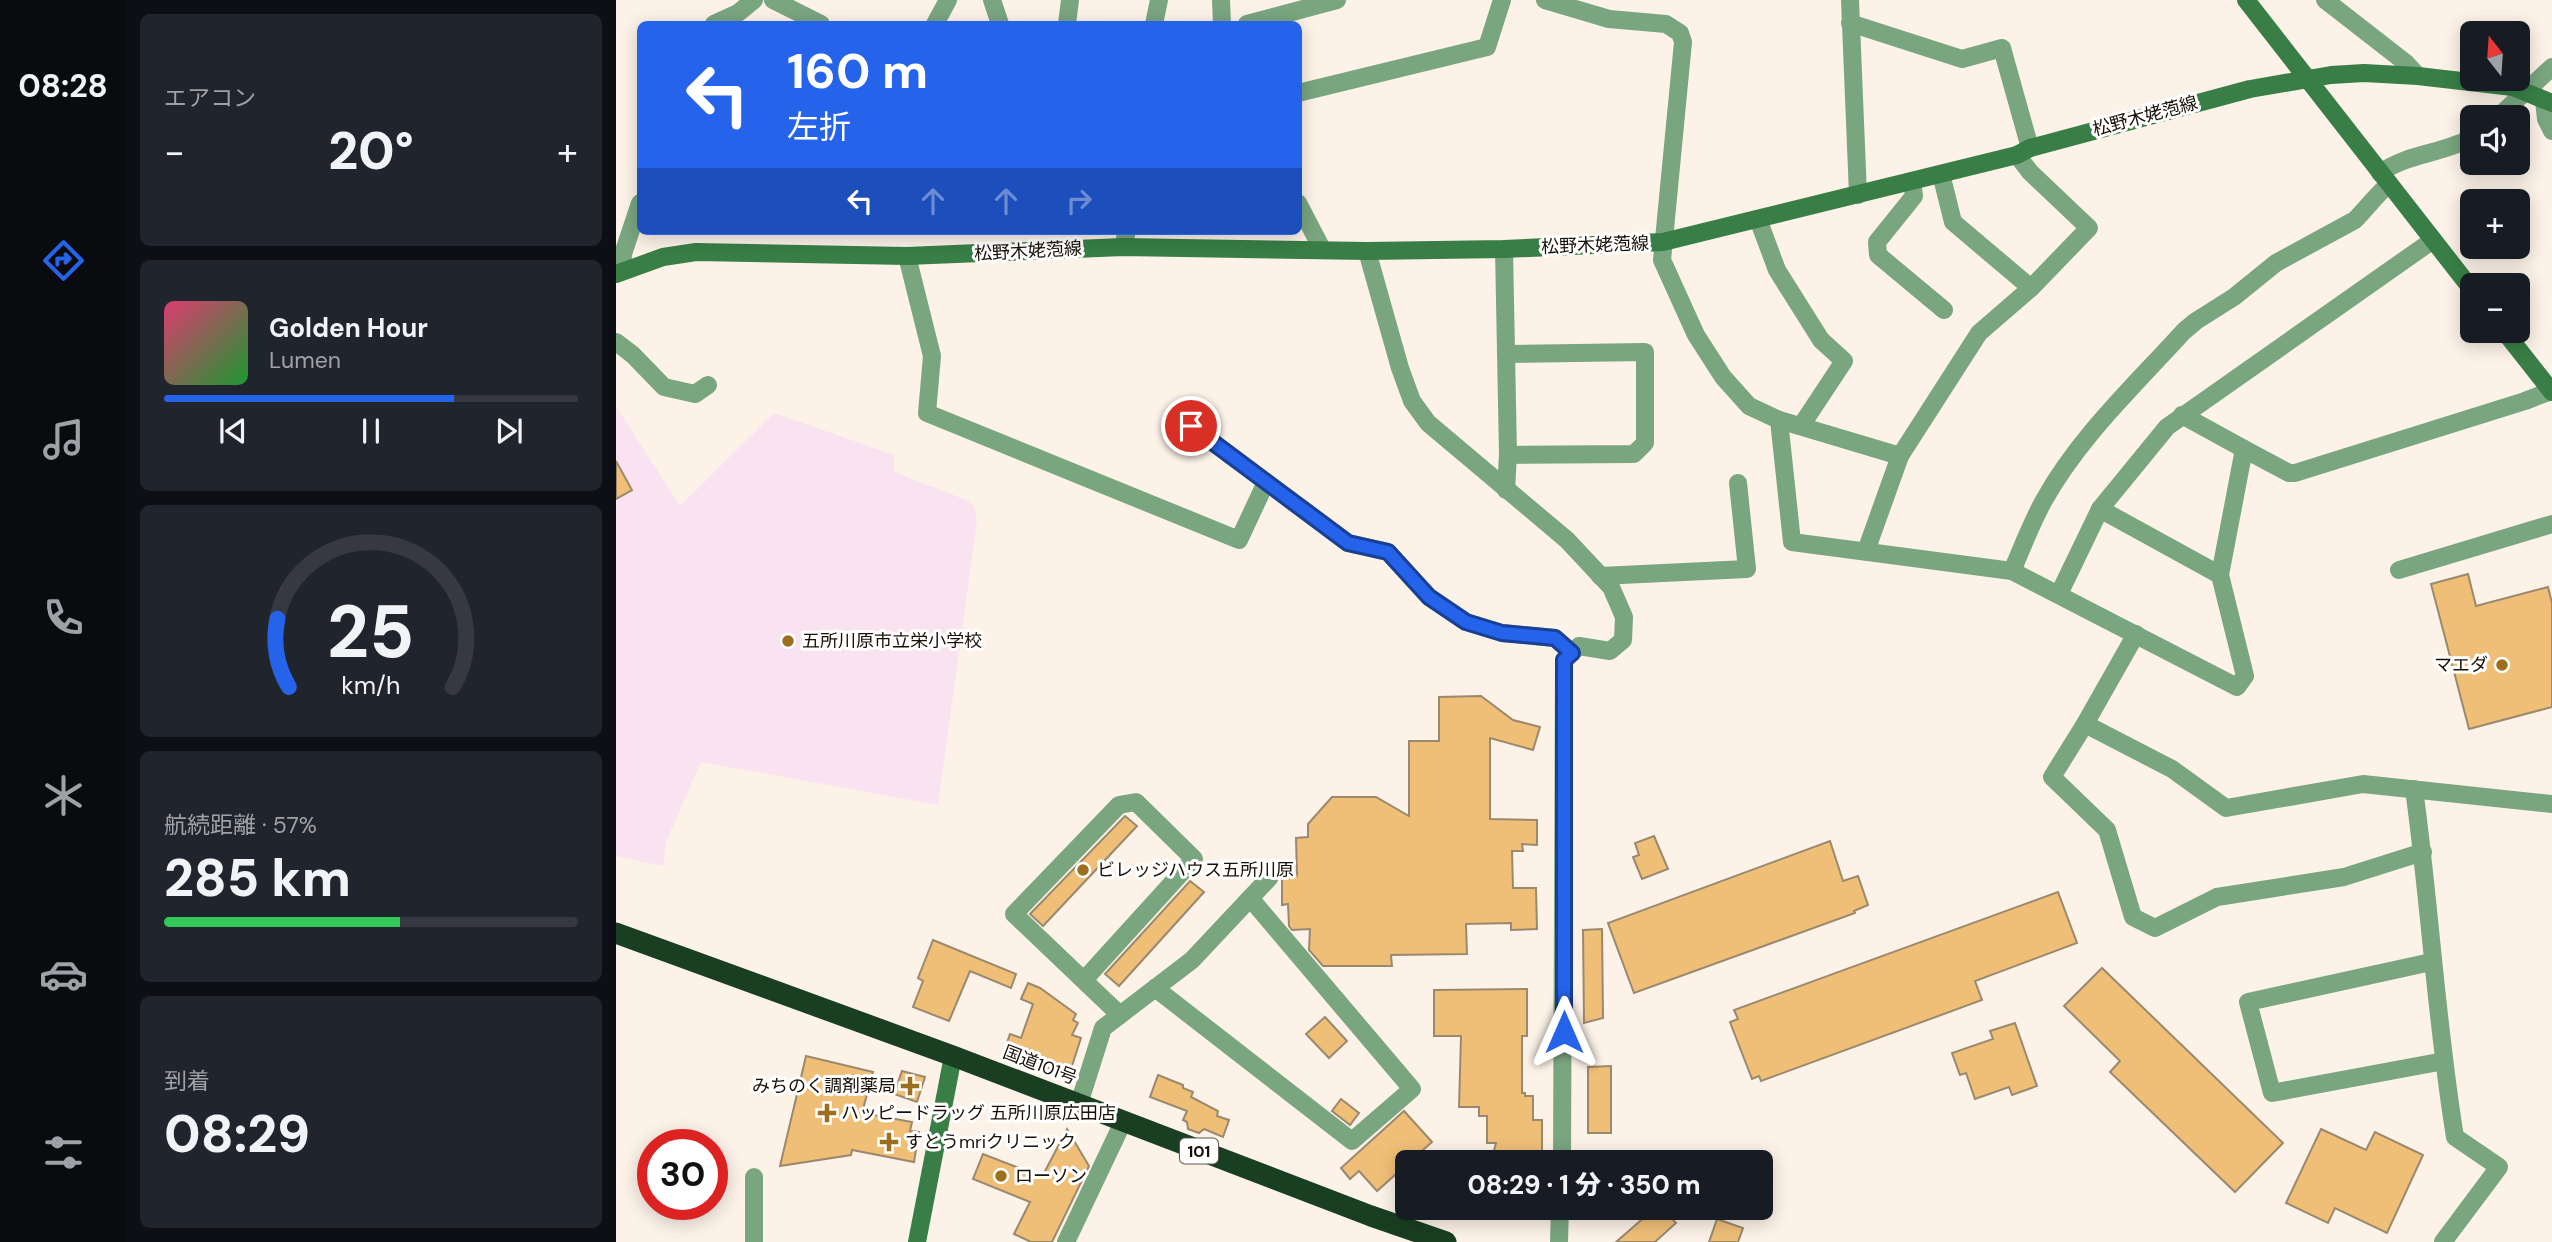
<!DOCTYPE html>
<html lang="ja">
<head>
<meta charset="utf-8">
<style>
	:root { --surface:#171b24; --page:#20242c; --text:#f1f3f6; --muted:#9ea1a6; --line:#363941; --accent:#2563eb }
	body { margin:0; font-family:"DM Sans","Noto Sans JP",sans-serif; background:var(--page); color:var(--text); height:100vh; display:flex; flex-direction:column; font-size:26px; white-space:nowrap }
	* { box-sizing:border-box; margin:0 }
	p { font-size:23px; color:var(--muted) }
	.icon { flex:none; width:38px; height:38px; fill:none; stroke:currentColor; stroke-width:2; stroke-linecap:round; stroke-linejoin:round }
	.map { position:relative; flex:1; overflow:hidden }
	.sheet { display:flex; flex-direction:column; gap:14px; padding:14px; background:#0d0f14; width:490px }
	.sheet>* { flex:none }
	.guide { position:absolute; left:21px; top:21px; width:665px; height:214px; border-radius:10px; box-shadow:0 4px 18px #0003; background:#2563eb; color:#fff; overflow:hidden }
	.needle { width:46px; rotate:343deg }
	.controls { position:absolute; left:1844px; top:21px; display:grid; gap:14px }
	.controls a { display:grid; place-items:center; width:70px; height:70px; border-radius:10px; background:var(--surface); box-shadow:0 4px 18px #0003; font-size:35px }
	.speed { position:absolute; left:21px; top:1129px; display:flex; gap:14px; font-size:35px; font-weight:700; text-align:center }
	.speed>* { display:grid; place-content:center; width:91px; height:91px; border-radius:50%; background:var(--surface); box-shadow:0 4px 18px #0003; line-height:1 }
	.speed .limit { border:10px solid #d22; background:#fff; color:#111 }
	.pin { position:absolute; display:grid; place-items:center; width:60px; height:60px; color:#fff; margin:-30px; border:4px solid #fff; border-radius:50%; box-shadow:0 2px 7px #0007 }
	.me { position:absolute; width:77px; margin:-38px; rotate:0deg; stroke-linejoin:round; filter:drop-shadow(0 0 5px #0008) }
	.turn { display:flex; align-items:center; gap:24px; height:147px; padding:0 35px; font-size:32px }
	.turn .icon { width:91px; height:91px; stroke-width:2.5 }
	.turn b { display:block; font-size:49px; line-height:60px }
	.lanes { display:flex; align-items:center; height:66px; padding:0 35px; background:#0003; justify-content:center; gap:35px; direction:ltr }
	.lanes .off { opacity:.35 }
	.big { font-size:52px; font-weight:800; line-height:1.1 }
	.sheet .card { flex:1; display:flex; flex-direction:column; justify-content:center; gap:10px; min-width:0; padding:0 24px; border-radius:10px; background:var(--page) }
	.sheet .dial { align-items:center; gap:0 }
	.dial svg { height:182px; overflow:visible; fill:none; stroke:var(--line); stroke-width:7; stroke-linecap:round; text-anchor:middle }
	.dial text { fill:var(--text); stroke:none }
	.song { display:flex; align-items:center; gap:21px }
	.cover { width:84px; height:84px; border-radius:10px; background:linear-gradient(135deg,hsl(340 70% 55%),hsl(130 70% 35%)) }
	.played { height:7px; border-radius:4px; background:linear-gradient(90deg,var(--accent) 70%,var(--line) 70%) }
	.keys { display:flex; justify-content:space-around; direction:ltr }
	.heat { display:flex; justify-content:space-between; align-items:center; font-size:38px; direction:ltr }
	.charge { height:10px; border-radius:5px; background:linear-gradient(90deg,#34c759 57%,var(--line) 0) }
	.trip { position:absolute; left:779px; top:1150px; width:378px; height:70px; border-radius:10px; background:var(--surface); box-shadow:0 4px 18px #0003; font-weight:800; line-height:70px; text-align:center }
	main { display:flex; flex:1; min-height:0 }
	.tabs { display:flex; flex-direction:column; width:126px; justify-content:space-around; align-items:center; background:#090b0e; color:var(--muted) }
	.tabs .icon { width:49px; height:49px }
	.tabs .on { color:var(--accent) }
	.tabs b { font-size:32px; color:var(--text) }
	.map>svg:first-child { display:block }
	.education { fill:#f9e3f1 }
	.building { fill:#efbf78; stroke:#9b896e; stroke-width:2 }
	.lines { fill:none; stroke-linecap:round; stroke-linejoin:round }
	.street { stroke:#79a57f; stroke-width:18 }
	.secondary { stroke:#387e46; stroke-width:18 }
	.highway { stroke:#1a3e21; stroke-width:21 }
	.route-casing { stroke:#184099; stroke-width:18 }
	.route { stroke:#2563eb; stroke-width:12 }
	.poi-dot { fill:#9b6f1e; stroke:#fff; stroke-width:2.5 }
	.labels { text-anchor:middle; dominant-baseline:central; stroke-width:6; stroke-linejoin:round; paint-order:stroke }
	.shield { fill:#fff; stroke:#5d5851; stroke-width:2 }
	.shield-label { font-size:16px; font-weight:bold; fill:#181007 }
	.street-label { font-size:18px; fill:#181007; stroke:#fff }
	.poi-label { font-size:18px; fill:#181007; stroke:#fff; text-anchor:start }
</style>
</head>
<body>
<main>
<nav class="tabs">
<b>08:28</b>
<svg class="icon on" aria-label="directions" viewBox="0 0 24 24"><path d="M12 3l9 9-9 9-9-9zM9 14v-3h6M13 9l2 2-2 2"/></svg>
<svg class="icon" aria-label="music" viewBox="0 0 24 24"><path d="M9 18V5l10-2v13"/><circle cx="6" cy="18" r="3"/><circle cx="16" cy="16" r="3"/></svg>
<svg class="icon" aria-label="phone" viewBox="0 0 24 24"><path d="M5 4h4l2 5-3 2q2 4 5 5l2-3 5 2v4C11 20 4 13 5 4z"/></svg>
<svg class="icon" aria-label="climate" viewBox="0 0 24 24"><path d="M12 3v18M4 7l16 10M4 17L20 7"/></svg>
<svg class="icon" aria-label="car" viewBox="0 0 24 24"><path d="M5 17H2v-5l4-1 3-4h7l3 4 3 1v5h-3M9 17h6M6 11h13"/><circle cx="7" cy="17" r="2"/><circle cx="17" cy="17" r="2"/></svg>
<svg class="icon" aria-label="filters" viewBox="0 0 24 24"><path d="M4 7h16M4 17h16"/><circle cx="9" cy="7" r="2"/><circle cx="15" cy="17" r="2"/></svg>
</nav>
<section class="sheet">
<div class="card"><p>エアコン</p>
<div class="heat"><a>−</a><b class="big">20°</b><a>+</a></div>
</div>
<div class="card">
<div class="song"><i class="cover"></i><div><b>Golden Hour</b><p>Lumen</p></div></div>
<div class="played"></div>
<div class="keys"><svg class="icon" aria-label="previous" viewBox="0 0 24 24"><path d="M18 5L8 12l10 7zM5 5v14"/></svg><svg class="icon" aria-label="pause" viewBox="0 0 24 24"><path d="M8 5v14M16 5v14"/></svg><svg class="icon" aria-label="next" viewBox="0 0 24 24"><path d="M6 5l10 7-10 7zM19 5v14"/></svg></div>
</div>
<div class="card dial"><svg viewBox="0 0 100 80">
<path d="M14 69A42 42 0 1 1 86 69"/>
<path d="M14 69A42 42 0 0 1 9 39" stroke="#2563eb"/>
<text x="50" y="56" font-size="32" font-weight="700">25</text>
<text x="50" y="72" font-size="11">km/h</text>
</svg></div>
<div class="card"><p>航続距離 · 57%</p><b class="big">285 km</b><div class="charge"></div></div>
<div class="card"><p>到着</p><b class="big">08:29</b></div>
</section>
<div class="map">
<svg width="1936" height="1242" viewBox="0 0 1936 1242">
	<rect width="100%" height="100%" fill="#fcf2e8"/>
	<!-- education -->
	<polygon class="education" points="0,406 64,506 158,413 278,455 278,472 353,501 358,506 361,521 322,805 85,762 50,842 47,866 0,856"/>
	<!-- building -->
	<g class="building">
		<polygon points="0,461 16,490 0,499"/>
		<polygon points="1852,574 1860,606 1932,587 1936,603 1936,707 1853,729 1815,584"/>
		<polygon points="865,696 897,720 924,727 917,750 874,738 874,819 921,820 921,845 906,844 907,851 896,851 897,888 920,888 921,929 895,930 895,923 850,924 851,954 775,955 776,966 707,966 693,950 694,929 676,930 673,926 672,904 666,905 666,879 670,875 681,876 680,838 692,837 692,824 716,797 760,797 793,816 793,741 823,741 823,697"/>
		<polygon points="509,816 521,826 427,926 414,914"/>
		<polygon points="1038,836 1052,869 1026,879 1017,857 1023,855 1019,843"/>
		<polygon points="1214,841 1227,881 1242,876 1252,905 1238,911 1239,913 1018,993 992,923"/>
		<polygon points="574,881 588,892 503,986 489,974"/>
		<polygon points="1442,892 1461,943 1359,981 1366,1000 1145,1081 1143,1076 1136,1079 1114,1022 1122,1019 1118,1010"/>
		<polygon points="986,929 987,1018 968,1023 967,930"/>
		<polygon points="317,940 400,974 395,988 354,971 333,1021 297,1007 307,981 302,978"/>
		<polygon points="1486,968 1667,1143 1619,1192 1494,1072 1504,1061 1448,1006"/>
		<polygon points="412,983 424,988 460,1014 457,1020 462,1023 456,1035 465,1038 453,1075 425,1066 422,1067 387,1054 394,1034 405,1038 417,1004 405,999"/>
		<polygon points="911,989 911,1036 906,1036 906,1093 909,1093 909,1096 917,1096 917,1120 926,1120 926,1162 875,1162 880,1143 871,1143 871,1116 863,1116 863,1107 843,1107 845,1036 818,1036 818,990"/>
		<polygon points="709,1017 731,1041 713,1058 690,1034"/>
		<polygon points="1399,1023 1421,1086 1396,1095 1393,1087 1359,1099 1350,1073 1344,1075 1336,1053 1377,1039 1374,1031"/>
		<polygon points="190,1056 257,1072 246,1113 296,1122 294,1131 303,1132 298,1162 236,1150 235,1155 164,1166"/>
		<polygon points="995,1066 995,1133 972,1133 972,1067"/>
		<polygon points="286,1071 309,1077 301,1102 278,1094"/>
		<polygon points="542,1075 567,1085 567,1088 577,1092 575,1097 602,1111 601,1116 613,1120 607,1137 588,1129 583,1133 572,1129 571,1122 567,1120 571,1111 534,1097"/>
		<polygon points="725,1099 743,1113 734,1125 716,1111"/>
		<polygon points="788,1111 816,1142 761,1191 743,1171 734,1179 725,1168"/>
		<polygon points="451,1129 473,1166 436,1242 415,1242 398,1234 414,1202 357,1179 367,1154 426,1177"/>
		<polygon points="1705,1129 1750,1150 1759,1132 1807,1155 1771,1233 1719,1208 1712,1223 1670,1203"/>
		<polygon points="1039,1208 1046,1208 1060,1223 1039,1242 1000,1242"/>
		<polygon points="1101,1219 1127,1228 1122,1242 1093,1242"/>
	</g>
	<g class="lines">
		<!-- street -->
		<g class="street">
			<polyline points="157,0 205,24"/>
			<polyline points="376,0 384,24"/>
			<polyline points="605,0 606,24"/>
			<polyline points="929,0 993,19 1050,24 1064,33 1067,42 1046,260 1080,335 1107,377 1133,406 1163,420 1284,456"/>
			<polyline points="1234,0 1242,195"/>
			<polyline points="1709,0 1790,63 1802,76"/>
			<polyline points="1234,23 1346,59 1386,48 1414,148"/>
			<polyline points="98,24 122,13 138,0"/>
			<polyline points="319,24 332,0"/>
			<polyline points="451,24 454,0"/>
			<polyline points="538,24 543,0"/>
			<polyline points="631,24 721,0"/>
			<polyline points="682,93 871,47 886,0"/>
			<polyline points="1928,101 1930,119 1936,131"/>
			<polyline points="1882,117 1936,67"/>
			<path d="M1764,173C1792,153 1827,154 1857,137"/>
			<polyline points="1325,174 1337,222 1415,288"/>
			<polyline points="1296,181 1298,196 1261,242 1262,255 1328,310"/>
			<polyline points="682,203 706,249"/>
			<polyline points="1142,219 1161,270 1205,340 1228,361 1185,426"/>
			<polyline points="507,247 511,231"/>
			<polyline points="888,249 892,455 890,490"/>
			<polyline points="751,251 784,368 796,401 812,423 951,540 995,587 1008,617 1007,640 994,651 963,646 948,660 946,1162"/>
			<polyline points="291,256 316,356 311,413 623,540 650,482"/>
			<polyline points="6,271 7,254 24,203"/>
			<polyline points="0,342 17,355 48,387 79,394 92,385"/>
			<polyline points="890,354 1029,352 1029,443 1018,454 892,455"/>
			<polyline points="1566,415 1628,449"/>
			<polyline points="1163,420 1176,542 1396,571 1621,687 1629,676 1604,575 1628,449 1673,473 1679,473 1909,401 1935,391"/>
			<polyline points="575,426 732,543 772,552 813,597 850,622 886,633 939,638 956,653"/>
			<polyline points="1484,509 1604,575"/>
			<polyline points="1250,551 1284,456 1363,333 1415,288 1473,228 1414,172 1401,155"/>
			<polyline points="1783,570 1936,524"/>
			<path d="M1396,571C1406,548 1415,524 1427,502C1462,438 1519,385 1568,331L1580,321L1618,297L1660,263L1739,220C1751,208 1760,195 1773,184"/>
			<polyline points="984,576 1131,569 1122,483"/>
			<polyline points="1443,594 1484,509 1551,427 1817,240"/>
			<polyline points="1469,724 1520,634"/>
			<path d="M1798,789C1814,905 1820,1021 1839,1137L1883,1167L1827,1242"/>
			<polyline points="1807,852 1728,877 1601,897 1539,928 1517,917 1491,830 1436,777 1469,724 1556,769 1610,808 1747,784 1936,804"/>
			<polyline points="1815,962 1632,1002 1656,1093 1828,1061"/>
			<polyline points="468,980 578,859 520,802 503,805 398,914 504,1015"/>
			<polyline points="539,988 736,1141 796,1089 634,898"/>
			<polyline points="463,1104 487,1028 576,960 654,877"/>
			<polyline points="138,1242 138,1177"/>
			<polyline points="450,1242 507,1122"/>
			<polyline points="943,1242 944,1208"/>
		</g>
		<!-- secondary -->
		<g class="secondary">
			<polyline points="1630,0 1857,291"/>
			<polyline points="0,274 47,257 80,252 291,256 507,247 751,251 888,249 1047,242 1401,155 1414,148 1634,89 1715,75 1748,73 1802,76 1897,87 1936,103"/>
			<polyline points="1888,331 1936,392"/>
			<polyline points="301,1242 337,1056"/>
		</g>
		<!-- highway -->
		<polyline class="highway" points="0,933 337,1056 755,1216 830,1242"/>
	</g>
	<g class="lines">
		<!-- route casing -->
		<g class="route-casing">
			<polyline id="route" points="575,426 732,543 772,552 813,597 850,622 886,633 939,638 956,653 948,660 948,1032"/>
		</g>
		<!-- route -->
		<use href="#route" class="route"/>
	</g>
	<!-- markers -->
	<g class="poi-dot">
		<circle cx="172" cy="641" r="7"/>
		<circle cx="1886" cy="665" r="7"/>
		<circle cx="467" cy="870" r="7"/>
		<path d="M290.5 1075.5h7v7h7v7h-7v7h-7v-7h-7v-7h7z"/>
		<path d="M207.5 1102.5h7v7h7v7h-7v7h-7v-7h-7v-7h7z"/>
		<path d="M269.5 1131.5h7v7h7v7h-7v7h-7v-7h-7v-7h7z"/>
		<circle cx="385" cy="1176" r="7"/>
	</g>
	<g class="labels">
		<!-- shield labels -->
		<rect class="shield" x="564" y="1138.5" width="38" height="25" rx="5"/>
		<g class="shield-label">
			<text x="583" y="1151">101</text>
		</g>
		<!-- street labels -->
		<g class="street-label">
			<text transform="translate(1529 116) rotate(-15)">松野木姥萢線</text>
			<text transform="translate(979 245) rotate(-2)">松野木姥萢線</text>
			<text transform="translate(412 251) rotate(-3)">松野木姥萢線</text>
			<text transform="translate(424 1065) rotate(21)">国道101号</text>
		</g>
		<!-- poi labels -->
		<g class="poi-label">
			<text x="186" y="641">五所川原市立栄小学校</text>
			<text x="1872" y="665" text-anchor="end">マエダ</text>
			<text x="481" y="870">ビレッジハウス五所川原</text>
			<text x="280" y="1086" text-anchor="end">みちのく調剤薬局</text>
			<text x="225" y="1113">ハッピードラッグ 五所川原広田店</text>
			<text x="289" y="1142">すとうmriクリニック</text>
			<text x="399" y="1176">ローソン</text>
		</g>
	</g>
</svg>
<div class="controls">
<a><svg class="needle" viewBox="-14 -14 28 28"><path d="M0-13l5 13h-10z" fill="#e53935"/><path d="M0 13l5-13h-10z" fill="#9ea1a6"/></svg></a>
<a><svg class="icon" aria-label="sound" viewBox="0 0 24 24"><path d="M4 9h4l5-4v14l-5-4H4zM17 9q2 3 0 6"/></svg></a>
<a>+</a>
<a>−</a>
</div>
<div class="speed"><div class="limit">30</div></div>
<div class="pin" style="left:575px;top:426px;background:#d93025"><svg class="icon" aria-label="arrive" viewBox="0 0 24 24"><path d="M6 21V4h12l-3 4 3 4H6"/></svg></div>
<svg class="me" style="left:948px;top:1032px" viewBox="-20 -20 40 40"><path d="M0-17L14 15 0 8-14 15z" fill="#2563eb" stroke="#fff" stroke-width="4"/></svg>
<div class="trip">08:29 · 1 分 · 350 m</div>
<div class="guide">
<div class="turn"><svg class="icon" aria-label="left" viewBox="0 0 24 24"><path d="M17 20v-9H6M10 6l-5 5 5 5"/></svg><div><b>160 m</b>左折</div></div>
<div class="lanes"><svg class="icon" aria-label="left" viewBox="0 0 24 24"><path d="M17 20v-9H6M10 6l-5 5 5 5"/></svg><svg class="icon off" aria-label="ahead" viewBox="0 0 24 24"><path d="M12 20V5M6 11l6-6 6 6"/></svg><svg class="icon off" aria-label="ahead" viewBox="0 0 24 24"><path d="M12 20V5M6 11l6-6 6 6"/></svg><svg class="icon off" aria-label="right" viewBox="0 0 24 24"><path d="M7 20v-9h11M14 6l5 5-5 5"/></svg></div>
</div>
</div>
</main>
</body>
</html>
